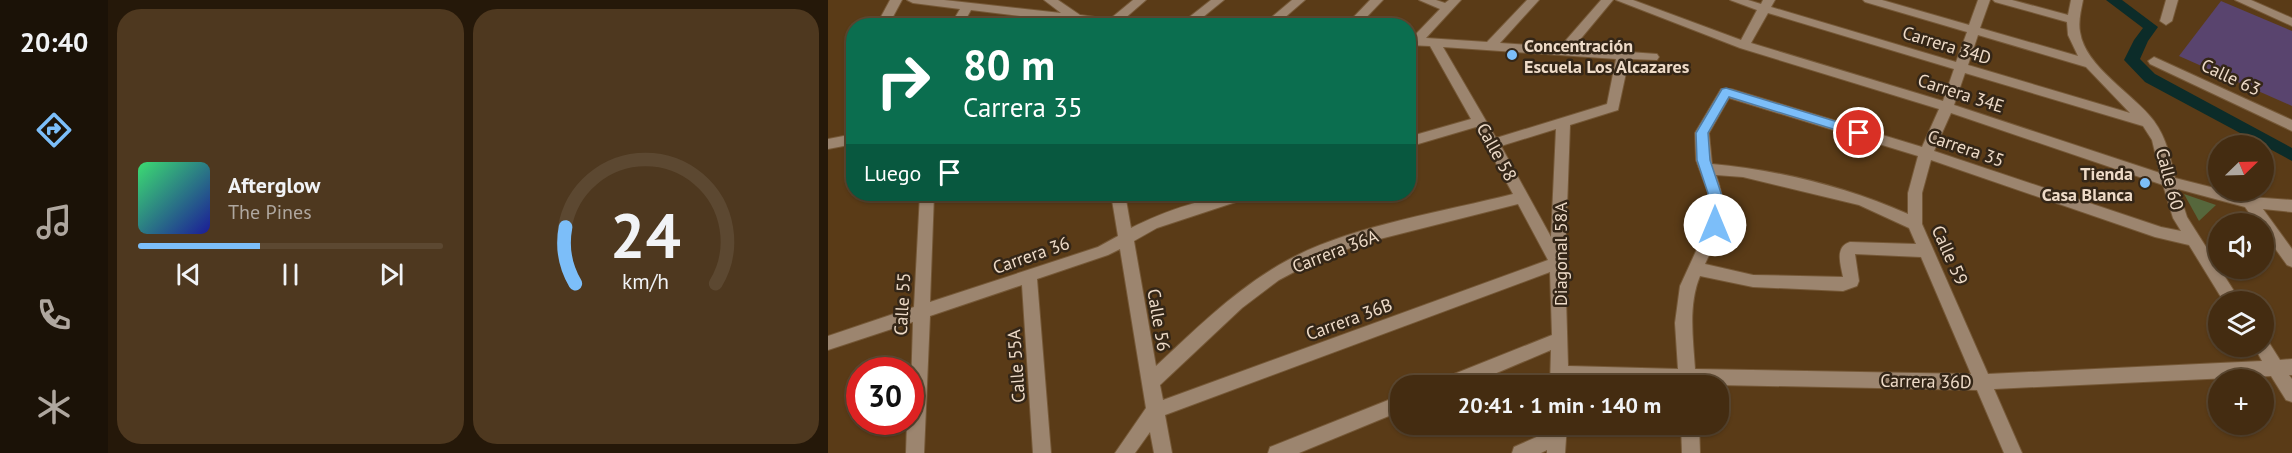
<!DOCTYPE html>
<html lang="es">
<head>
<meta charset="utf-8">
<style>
	:root { --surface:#442c11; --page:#4e381f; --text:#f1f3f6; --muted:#afa79f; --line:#5c4831; --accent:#7cbef9 }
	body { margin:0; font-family:"PT Sans",sans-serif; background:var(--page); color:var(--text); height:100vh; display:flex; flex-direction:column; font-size:22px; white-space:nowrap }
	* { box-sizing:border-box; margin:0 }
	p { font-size:20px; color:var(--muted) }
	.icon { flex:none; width:33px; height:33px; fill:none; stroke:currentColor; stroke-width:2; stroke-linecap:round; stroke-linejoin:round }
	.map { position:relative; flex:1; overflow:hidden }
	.side { display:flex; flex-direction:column; gap:9px; padding:9px; background:#251809; width:720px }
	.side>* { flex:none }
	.guide { position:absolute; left:18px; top:18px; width:570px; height:183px; border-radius:24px; box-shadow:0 2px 4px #0004,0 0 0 2px var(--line); background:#0b6e4f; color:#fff; overflow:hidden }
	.needle { width:39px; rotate:67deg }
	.buttons { position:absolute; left:1380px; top:135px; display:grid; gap:12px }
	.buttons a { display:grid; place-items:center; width:66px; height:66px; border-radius:50%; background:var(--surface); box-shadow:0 2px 4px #0004,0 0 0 2px var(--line); font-size:30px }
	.speed { position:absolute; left:18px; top:357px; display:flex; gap:12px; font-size:30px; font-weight:700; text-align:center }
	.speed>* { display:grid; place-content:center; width:78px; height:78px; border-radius:50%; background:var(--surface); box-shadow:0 2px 4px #0004,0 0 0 2px var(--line); line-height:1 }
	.speed .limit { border:9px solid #d22; background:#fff; color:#111 }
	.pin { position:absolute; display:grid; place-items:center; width:51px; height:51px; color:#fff; margin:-26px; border:3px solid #fff; border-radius:50%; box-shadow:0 2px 6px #0007 }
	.me { position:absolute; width:66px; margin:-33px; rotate:0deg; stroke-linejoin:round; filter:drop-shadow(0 0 4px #0008) }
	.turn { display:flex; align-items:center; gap:21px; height:126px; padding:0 18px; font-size:27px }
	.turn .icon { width:78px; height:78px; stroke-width:2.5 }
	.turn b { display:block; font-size:42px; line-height:51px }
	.then { display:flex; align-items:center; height:57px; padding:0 18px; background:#0003; gap:12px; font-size:22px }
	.side .card { flex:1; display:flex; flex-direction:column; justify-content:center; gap:9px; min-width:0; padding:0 21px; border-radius:24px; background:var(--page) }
	.side .dial { align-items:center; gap:0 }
	.dial svg { height:156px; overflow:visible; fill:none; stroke:var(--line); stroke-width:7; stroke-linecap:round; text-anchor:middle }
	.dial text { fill:var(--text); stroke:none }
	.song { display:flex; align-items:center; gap:18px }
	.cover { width:72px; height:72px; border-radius:9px; background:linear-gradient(135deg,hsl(140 70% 55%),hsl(240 70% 35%)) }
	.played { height:6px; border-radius:3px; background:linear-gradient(90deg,var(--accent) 40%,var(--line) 40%) }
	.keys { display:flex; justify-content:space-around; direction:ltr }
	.side .tiles { flex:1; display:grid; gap:9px; grid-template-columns:repeat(2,1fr) }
	.trip { position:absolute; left:562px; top:375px; width:339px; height:60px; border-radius:24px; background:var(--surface); box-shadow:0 2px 4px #0004,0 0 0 2px var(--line); font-weight:800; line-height:60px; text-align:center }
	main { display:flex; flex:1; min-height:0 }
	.menu { display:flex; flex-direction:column; width:108px; justify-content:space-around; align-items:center; background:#1b1207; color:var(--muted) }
	.menu .icon { width:42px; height:42px }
	.menu .active { color:var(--accent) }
	.menu b { font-size:27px; color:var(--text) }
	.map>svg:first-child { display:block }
	.green { fill:#59446e }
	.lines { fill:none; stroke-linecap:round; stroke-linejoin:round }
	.canal { fill:#0c2c29; fill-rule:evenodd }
	.building { fill:#56673c }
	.minor-casing { stroke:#755837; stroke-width:2 }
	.minor { fill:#9c856f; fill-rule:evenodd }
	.route { fill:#7cbef9; stroke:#517ca2; stroke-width:1.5 }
	.poi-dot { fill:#7cbef9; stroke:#342617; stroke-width:2 }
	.labels { text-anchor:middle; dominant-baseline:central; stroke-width:5; stroke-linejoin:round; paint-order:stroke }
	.poi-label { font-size:18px; font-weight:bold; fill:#eedbc8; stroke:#342617; text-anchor:start }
	.street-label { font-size:18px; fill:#eedbc8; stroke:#342617 }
</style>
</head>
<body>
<main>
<nav class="menu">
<b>20:40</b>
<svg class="icon active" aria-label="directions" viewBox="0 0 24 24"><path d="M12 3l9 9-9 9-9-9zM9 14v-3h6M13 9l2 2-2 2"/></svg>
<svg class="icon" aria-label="music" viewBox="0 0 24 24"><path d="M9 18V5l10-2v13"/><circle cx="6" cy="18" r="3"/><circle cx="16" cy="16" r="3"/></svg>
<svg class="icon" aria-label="phone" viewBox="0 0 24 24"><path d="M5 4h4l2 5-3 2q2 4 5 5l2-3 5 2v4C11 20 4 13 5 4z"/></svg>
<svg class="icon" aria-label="climate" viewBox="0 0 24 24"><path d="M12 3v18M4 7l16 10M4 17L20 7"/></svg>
</nav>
<section class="side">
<div class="tiles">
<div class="card">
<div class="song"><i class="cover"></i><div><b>Afterglow</b><p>The Pines</p></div></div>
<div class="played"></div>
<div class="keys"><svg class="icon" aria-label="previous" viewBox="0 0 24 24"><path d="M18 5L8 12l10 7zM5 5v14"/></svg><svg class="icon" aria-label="pause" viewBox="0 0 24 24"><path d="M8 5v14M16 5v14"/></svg><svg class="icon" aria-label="next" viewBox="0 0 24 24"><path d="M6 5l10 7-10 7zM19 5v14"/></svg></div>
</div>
<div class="card dial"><svg viewBox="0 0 100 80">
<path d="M14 69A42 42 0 1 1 86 69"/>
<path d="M14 69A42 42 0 0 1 9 40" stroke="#7cbef9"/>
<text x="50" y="56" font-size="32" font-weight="700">24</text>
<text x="50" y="72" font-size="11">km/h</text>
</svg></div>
</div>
</section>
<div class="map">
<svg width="1464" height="453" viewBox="0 0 1464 453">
	<rect width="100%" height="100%" fill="#5a3b17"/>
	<!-- green -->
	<polygon class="green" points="1393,1 1464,31 1464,106 1351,56"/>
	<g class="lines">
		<!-- canal -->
		<polygon class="canal" points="1278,0 1294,0 1330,27 1320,41 1312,59 1327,74 1464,148 1464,161 1317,82 1296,60 1306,40 1315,28"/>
	</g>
	<!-- building -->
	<polygon class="building" points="1356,194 1388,205 1371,221"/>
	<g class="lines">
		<!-- minor casing -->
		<g class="minor-casing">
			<g id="minor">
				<polygon points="62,0 74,0 60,26 48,26"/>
				<polygon points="79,0 116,0 233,13 216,0 230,0 252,15 282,19 305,0 318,0 295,20 314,22 320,26 274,26 143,10 134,26 122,26 132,9 85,3"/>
				<polygon points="383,0 396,0 364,26 350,26"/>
				<polygon points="464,0 477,0 447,26 433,26"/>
				<polygon points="542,0 555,0 530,26 517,26"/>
				<path d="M591,0H608L617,3L621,0H633L598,38L659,42L699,0H711L672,43L732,47L773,0H785L745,48L829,54L831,57L829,60L801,59L790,110L742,125L737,263L740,366L850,369L847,323L852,286L880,225V193L868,160L867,133L893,89H903L1094,147L1111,109L912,48L788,0H805L913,40L929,10L902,0H920L933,4L935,0H947L943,7L1128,62L1139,32L1037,2L1035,0H1054L1141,25L1150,0H1162L1152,28L1250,56L1240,35L1239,22L1167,2L1165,0H1184L1240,15L1243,0H1255C1253,11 1250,21 1252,32C1257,67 1306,94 1326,121C1339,139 1342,157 1347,178L1422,197L1464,200V212L1435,209L1464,249V267L1459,265L1436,233V224H1429L1417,207L1350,189L1359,217L1413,302H1396L1361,245L1327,237L1103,160L1094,193V224L1160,374L1434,361L1426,346H1436V339L1440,341L1452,360L1464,359V375H1461L1464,379V402L1458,400L1443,376L1166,389L1194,453H1176L1149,390L740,382V386H722L723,350L638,386H609L611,380L724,335L722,272L337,415L344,453H326L322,432L307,453H287L318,408L292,249L280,255L209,279L223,453H205L194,285L102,316L96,453H78L79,422H82L85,322L0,350V336L86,307L92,194H106L102,302L270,247L290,236L283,194H297L303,228C336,211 385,194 422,194L420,198L329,228L306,241L328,366C370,327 410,287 460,260C522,226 615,212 685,194L648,127L580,147V137L643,119L602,46L580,45V37H585L612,9ZM940,13L1126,69L1115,101L923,43ZM1150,35L1258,67L1302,113L1140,65ZM615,47L788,59L779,104L668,138ZM1137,73L1315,126L1324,140L1332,173L1126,105ZM901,98L1090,156L1080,193V214C1019,187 950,170 884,164L881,133ZM1123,113L1335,185L1345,218L1353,231L1333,227L1106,151ZM728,129L723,237L673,146ZM888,175L915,177L1031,205L1081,228L1088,244L1022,242C1006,247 1013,265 1015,277L925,275L877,264C893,229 902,213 888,175ZM690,204L720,260L335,400L332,385L414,308L451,280L485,262L536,243ZM1027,254L1093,257L1143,374L867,369C865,338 860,305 872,276L925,287L1015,291L1029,286L1031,281Z"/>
				<polygon points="1338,0 1350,0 1344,21 1338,25 1332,21"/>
				<polygon points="1407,0 1423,0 1464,18 1464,26"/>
				<polygon points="1326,57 1464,120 1464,131 1322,64 1320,61"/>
				<polygon points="26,73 26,86 18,85 17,82 21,74"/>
				<polygon points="26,134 26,144 0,149 0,139"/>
				<polygon points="573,395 573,411 471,453 440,453 442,447"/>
				<polygon points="721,424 739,424 737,453 719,453 719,450 713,453 684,453 686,447 720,432"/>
				<polygon points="853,424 871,424 872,453 854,453"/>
			</g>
		</g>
		<!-- minor -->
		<use href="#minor" class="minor"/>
	</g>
	<!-- route -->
	<polygon class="route" points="898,88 1036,130 1037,133 1031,137 901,97 880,133 882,160 893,193 893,225 887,231 880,225 880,193 869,160 868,133 894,89"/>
	<!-- markers -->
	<g class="poi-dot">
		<circle cx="684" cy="55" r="6"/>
		<circle cx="1317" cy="183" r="6"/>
	</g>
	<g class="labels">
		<!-- poi labels -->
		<g class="poi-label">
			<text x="696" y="45">Concentración<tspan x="696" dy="21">Escuela Los Alcazares</tspan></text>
			<text x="1305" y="173" text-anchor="end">Tienda<tspan x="1305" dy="21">Casa Blanca</tspan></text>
		</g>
		<!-- street labels -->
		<g class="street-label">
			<text transform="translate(1119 45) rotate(17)">Carrera 34D</text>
			<text transform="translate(1403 77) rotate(25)">Calle 63</text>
			<text transform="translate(1133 93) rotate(18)">Carrera 34E</text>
			<text transform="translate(1138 148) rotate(19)">Carrera 35</text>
			<text transform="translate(669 152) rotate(61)">Calle 58</text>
			<text transform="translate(1342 179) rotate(75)">Calle 60</text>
			<text transform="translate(507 251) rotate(-21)">Carrera 36A</text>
			<text transform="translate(732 254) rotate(-90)">Diagonal 58A</text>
			<text transform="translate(203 255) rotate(-19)">Carrera 36</text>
			<text transform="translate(1122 255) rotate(66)">Calle 59</text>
			<text transform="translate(74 304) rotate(-87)">Calle 55</text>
			<text transform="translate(521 319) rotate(-20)">Carrera 36B</text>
			<text transform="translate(331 320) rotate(80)">Calle 56</text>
			<text transform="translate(188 366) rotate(-94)">Calle 55A</text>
			<text transform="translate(1098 381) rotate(1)">Carrera 36D</text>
		</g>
	</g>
</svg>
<div class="buttons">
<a><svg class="needle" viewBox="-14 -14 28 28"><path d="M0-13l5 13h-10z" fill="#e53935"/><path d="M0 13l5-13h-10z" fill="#afa79f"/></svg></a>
<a><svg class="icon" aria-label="sound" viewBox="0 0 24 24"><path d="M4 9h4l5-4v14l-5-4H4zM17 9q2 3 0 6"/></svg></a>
<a><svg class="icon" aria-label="layers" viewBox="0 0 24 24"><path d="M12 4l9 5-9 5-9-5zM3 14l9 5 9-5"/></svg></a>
<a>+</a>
</div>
<div class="speed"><div class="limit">30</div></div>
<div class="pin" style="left:1031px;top:133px;background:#d93025"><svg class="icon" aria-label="arrive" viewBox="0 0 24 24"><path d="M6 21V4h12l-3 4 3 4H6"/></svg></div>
<svg class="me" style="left:887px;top:225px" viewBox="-20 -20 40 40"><circle r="19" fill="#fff"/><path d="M0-13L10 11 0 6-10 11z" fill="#7cbef9"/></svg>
<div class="trip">20:41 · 1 min · 140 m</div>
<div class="guide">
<div class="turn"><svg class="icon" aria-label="right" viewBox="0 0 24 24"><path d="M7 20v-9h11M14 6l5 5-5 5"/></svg><div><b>80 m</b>Carrera 35</div></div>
<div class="then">Luego<svg class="icon" aria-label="arrive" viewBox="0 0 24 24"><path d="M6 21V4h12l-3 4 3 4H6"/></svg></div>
</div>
</div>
</main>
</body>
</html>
